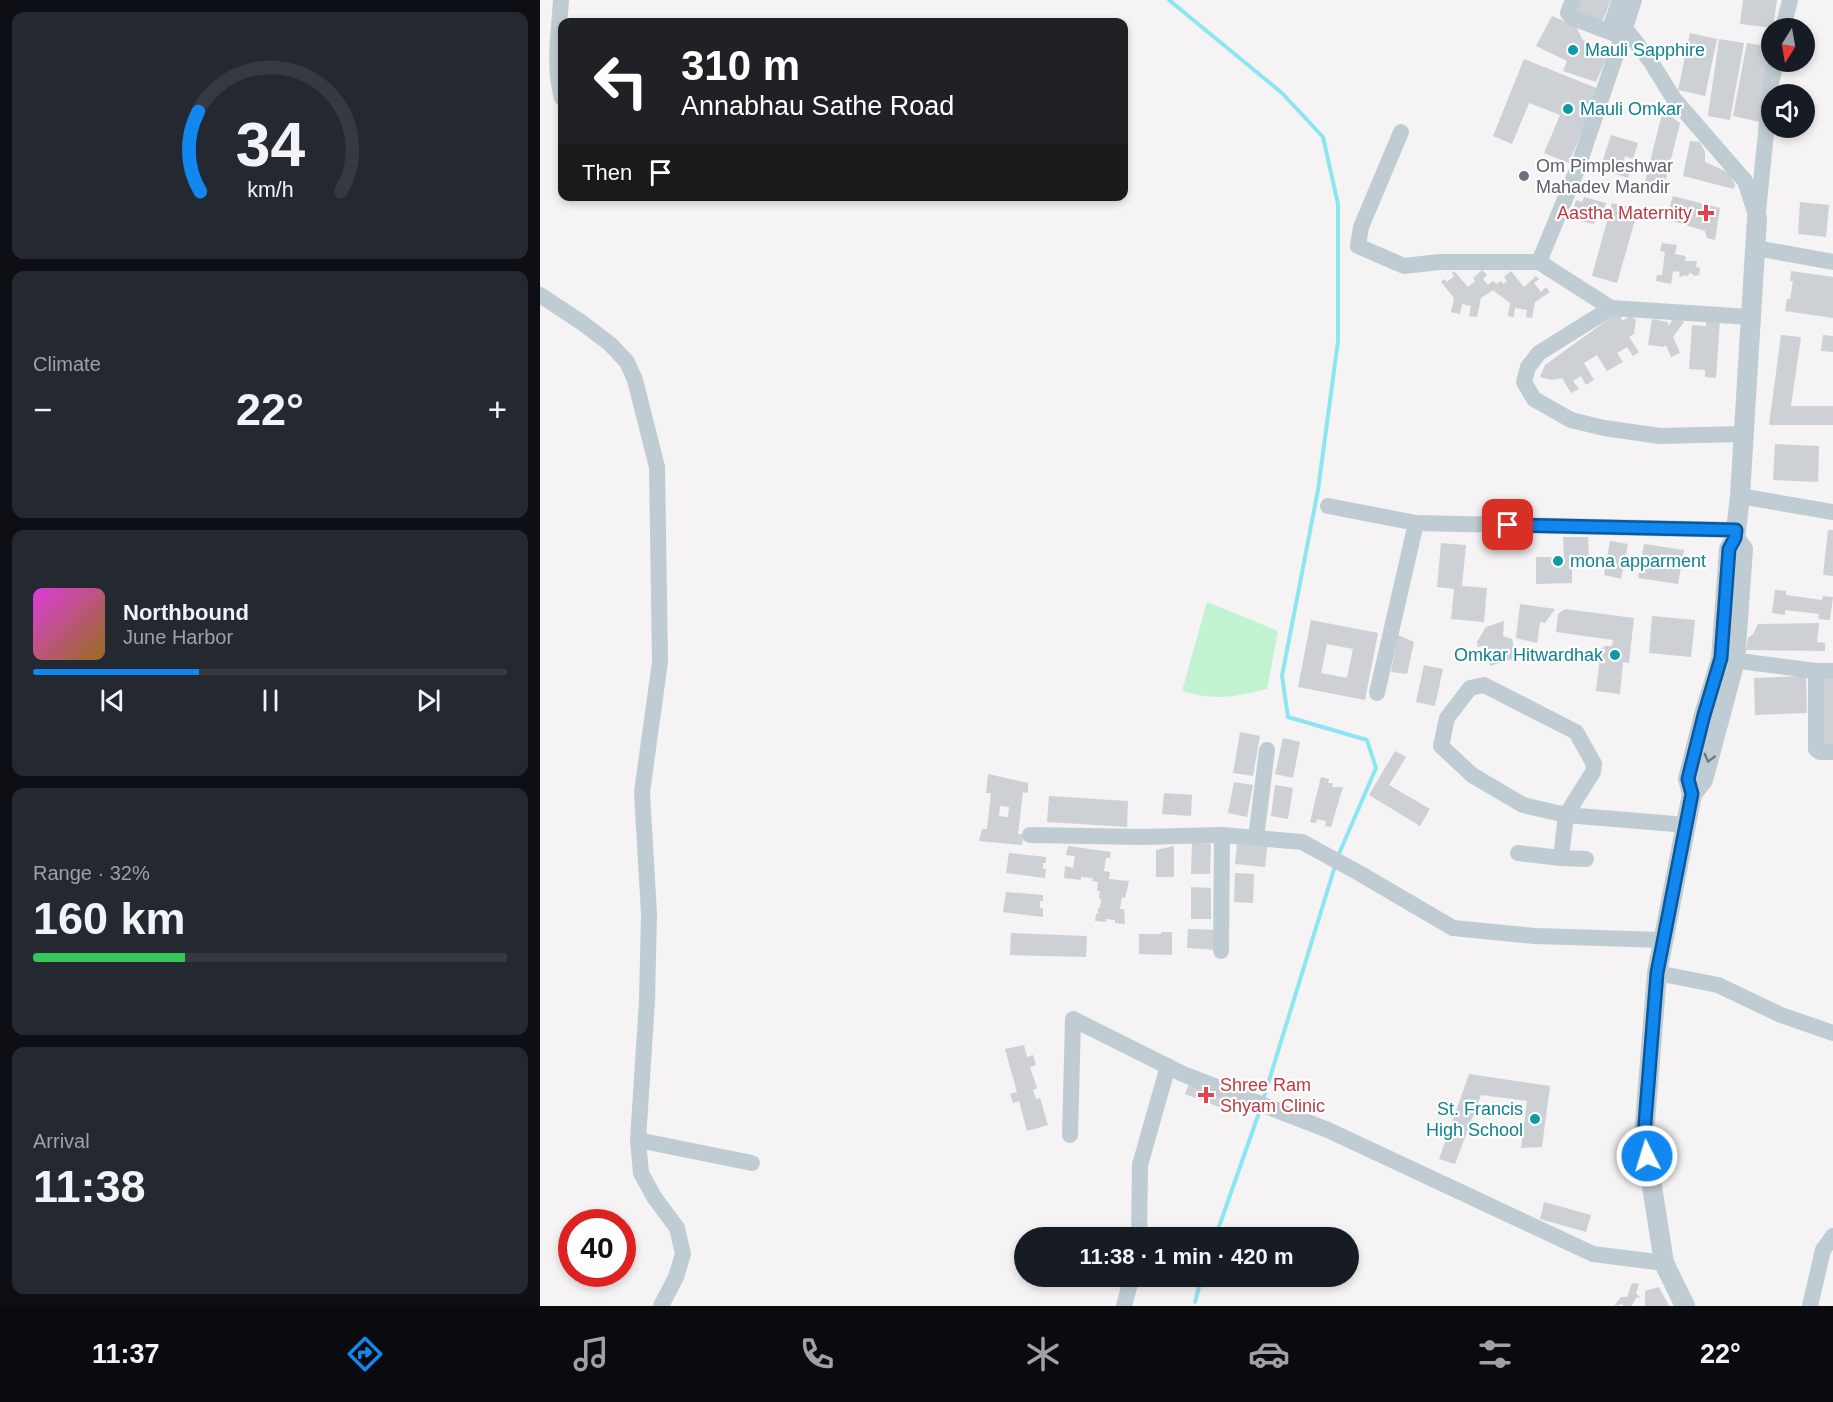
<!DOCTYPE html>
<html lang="en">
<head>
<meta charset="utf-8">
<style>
	:root { --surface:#171b24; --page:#242831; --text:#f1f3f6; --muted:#9ea1a6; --line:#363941; --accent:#1187f0 }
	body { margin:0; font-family:Helvetica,sans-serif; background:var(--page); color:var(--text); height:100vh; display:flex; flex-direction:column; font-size:22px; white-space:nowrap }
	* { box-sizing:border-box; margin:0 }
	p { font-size:20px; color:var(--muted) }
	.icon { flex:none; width:33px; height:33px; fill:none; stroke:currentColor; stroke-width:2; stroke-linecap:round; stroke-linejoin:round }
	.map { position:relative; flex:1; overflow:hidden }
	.sheet { display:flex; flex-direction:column; gap:12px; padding:12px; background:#0d0f14; width:540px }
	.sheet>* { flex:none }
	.hud { position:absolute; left:18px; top:18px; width:570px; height:183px; border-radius:12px; box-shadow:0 3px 9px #0003; background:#202124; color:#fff; overflow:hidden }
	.needle { width:39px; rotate:191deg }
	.tools { position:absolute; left:1221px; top:18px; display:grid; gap:12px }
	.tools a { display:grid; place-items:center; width:54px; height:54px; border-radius:50%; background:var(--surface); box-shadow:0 3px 9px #0003; font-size:30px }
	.speed { position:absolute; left:18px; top:1209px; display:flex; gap:12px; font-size:30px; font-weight:700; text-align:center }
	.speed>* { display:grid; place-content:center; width:78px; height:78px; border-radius:50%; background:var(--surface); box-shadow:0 3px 9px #0003; line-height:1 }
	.speed .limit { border:9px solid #d22; background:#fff; color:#111 }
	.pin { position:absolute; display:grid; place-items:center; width:51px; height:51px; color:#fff; margin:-26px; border-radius:12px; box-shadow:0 3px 9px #0006 }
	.me { position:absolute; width:66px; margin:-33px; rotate:355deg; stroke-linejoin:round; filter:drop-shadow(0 0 4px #0008) }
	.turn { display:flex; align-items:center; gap:21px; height:126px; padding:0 24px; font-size:27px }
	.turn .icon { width:78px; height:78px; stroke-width:2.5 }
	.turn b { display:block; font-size:42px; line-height:51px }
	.then { display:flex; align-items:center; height:57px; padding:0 24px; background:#0003; gap:12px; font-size:22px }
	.big { font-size:45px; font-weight:700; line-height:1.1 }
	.sheet .widget { flex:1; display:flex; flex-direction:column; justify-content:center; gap:9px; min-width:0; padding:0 21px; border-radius:12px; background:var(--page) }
	.sheet .dial { align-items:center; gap:0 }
	.dial svg { height:156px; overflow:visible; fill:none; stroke:var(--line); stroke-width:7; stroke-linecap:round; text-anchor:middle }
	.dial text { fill:var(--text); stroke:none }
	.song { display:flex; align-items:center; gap:18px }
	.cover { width:72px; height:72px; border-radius:9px; background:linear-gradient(135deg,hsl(300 70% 55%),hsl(40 70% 35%)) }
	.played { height:6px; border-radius:3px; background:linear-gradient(90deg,var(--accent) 35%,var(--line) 35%) }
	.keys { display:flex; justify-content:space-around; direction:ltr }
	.heat { display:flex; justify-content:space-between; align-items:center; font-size:33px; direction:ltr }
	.charge { height:9px; border-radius:4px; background:linear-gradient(90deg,#34c759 32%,var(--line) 0) }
	.trip { position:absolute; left:474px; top:1227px; width:345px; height:60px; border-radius:30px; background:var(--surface); box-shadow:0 3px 9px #0003; font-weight:700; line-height:60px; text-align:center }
	.tab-bar { display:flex; height:96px; justify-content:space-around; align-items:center; background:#090b0e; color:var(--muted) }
	.tab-bar .icon { width:42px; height:42px }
	.tab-bar .on { color:var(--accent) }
	.tab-bar b { font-size:27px; color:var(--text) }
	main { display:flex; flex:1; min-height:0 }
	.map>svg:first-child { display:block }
	.green { fill:#c1f3d0 }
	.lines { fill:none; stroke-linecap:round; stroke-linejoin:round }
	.stream { stroke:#8ce6f2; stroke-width:4 }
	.building { fill:#cdd0d5; fill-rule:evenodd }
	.minor { stroke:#c0ccd3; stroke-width:16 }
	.tertiary { stroke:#c0ccd3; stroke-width:20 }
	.oneway { stroke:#6d7b84 }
	.route-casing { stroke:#0b589c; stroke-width:15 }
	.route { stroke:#1187f0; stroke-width:10 }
	.culture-dot { fill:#0f9aa8; stroke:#fff; stroke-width:2 }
	.worship-dot { fill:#6b7280; stroke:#fff; stroke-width:2 }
	.health-dot { fill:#e0444e; stroke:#fff; stroke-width:2 }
	.labels { text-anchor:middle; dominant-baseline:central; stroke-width:4.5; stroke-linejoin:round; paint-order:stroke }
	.culture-label { font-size:18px; fill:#0d838f; stroke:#fff; text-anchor:start }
	.worship-label { font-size:18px; fill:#5b616d; stroke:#fff; text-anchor:start }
	.health-label { font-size:18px; fill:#be3a42; stroke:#fff; text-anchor:end }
</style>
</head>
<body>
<main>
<section class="sheet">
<div class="widget dial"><svg viewBox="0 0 100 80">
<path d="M14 69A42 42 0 1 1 86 69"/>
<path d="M14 69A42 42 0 0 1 13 28" stroke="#1187f0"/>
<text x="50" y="56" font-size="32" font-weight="700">34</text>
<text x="50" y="72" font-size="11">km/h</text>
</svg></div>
<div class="widget"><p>Climate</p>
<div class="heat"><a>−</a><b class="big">22°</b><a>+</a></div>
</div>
<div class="widget">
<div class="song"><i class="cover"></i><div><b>Northbound</b><p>June Harbor</p></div></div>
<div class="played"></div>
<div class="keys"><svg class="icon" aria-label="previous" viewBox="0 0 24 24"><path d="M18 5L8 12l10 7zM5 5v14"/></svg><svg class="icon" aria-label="pause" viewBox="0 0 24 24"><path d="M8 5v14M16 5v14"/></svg><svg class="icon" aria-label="next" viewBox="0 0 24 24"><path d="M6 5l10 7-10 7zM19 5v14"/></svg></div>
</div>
<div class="widget"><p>Range · 32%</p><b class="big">160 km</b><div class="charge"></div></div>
<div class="widget"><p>Arrival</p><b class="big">11:38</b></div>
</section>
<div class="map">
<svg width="1293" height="1306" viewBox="0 0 1293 1306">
	<rect width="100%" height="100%" fill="#f5f3f3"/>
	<!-- green -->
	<path class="green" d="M667,602L738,631L727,689C691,697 678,701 642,691Z"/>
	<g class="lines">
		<!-- stream -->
		<g class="stream">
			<polyline points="629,0 742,93 783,137 798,204 798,341 778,490 742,676 748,717 827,740 836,768 798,856"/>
			<polyline points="723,1100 795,866"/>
			<polyline points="675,1238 720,1110"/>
			<polyline points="655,1302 662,1276"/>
		</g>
	</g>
	<!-- building -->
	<g class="building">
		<polygon points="1040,0 1071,0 1061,25 1036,14"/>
		<polygon points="1203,0 1237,0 1233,28 1200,24"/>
		<polygon points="1012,16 1036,26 1042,39 1068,55 1056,82 1023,71 1027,61 996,46"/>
		<polygon points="1150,33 1177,39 1165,96 1138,90"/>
		<polygon points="1179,39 1204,43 1190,120 1168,116"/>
		<polygon points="1207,43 1232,47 1232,62 1220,122 1193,116"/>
		<polygon points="984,59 1059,89 1029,163 1004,153 1020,115 989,103 972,144 953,136"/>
		<polygon points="1123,110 1140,123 1124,187 1105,182"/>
		<polygon points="1071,135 1098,143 1093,159 1085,156 1083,165 1091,168 1088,178 1060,169"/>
		<polygon points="1150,141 1160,142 1165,152 1165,162 1192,174 1192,179 1195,184 1194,189 1143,176"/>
		<polygon points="1133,196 1180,208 1175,240 1167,238 1165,231 1126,219"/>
		<polygon points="1044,197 1066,203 1063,213 1057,212 1054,224 1031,219 1036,200 1042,202"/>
		<polygon points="1260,202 1289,205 1286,237 1258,234"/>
		<polygon points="1072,203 1098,210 1077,283 1052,276"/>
		<polygon points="1122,243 1137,245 1135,254 1146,256 1145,261 1157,261 1156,267 1160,268 1159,275 1153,276 1153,274 1149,273 1148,276 1143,275 1143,277 1139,276 1140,272 1133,271 1131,284 1116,281 1117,275 1122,275 1125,252 1120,251"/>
		<polygon points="942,270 947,275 943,279 948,285 953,281 957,284 961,281 963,284 967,281 964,277 971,271 984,287 996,276 999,279 994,283 1001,292 1006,287 1010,292 995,302 992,318 986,317 987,310 975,308 974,317 968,316 970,303 953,290 941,298 937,317 929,316 931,306 922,304 920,314 911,312 914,298 901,282 904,279 907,282 914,276 912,273 914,271 928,287 935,281 933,278"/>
		<polygon points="1251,271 1293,277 1293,318 1245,311 1247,299 1250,299 1253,281 1250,281"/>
		<polygon points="1077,313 1081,316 1082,321 1090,316 1096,320 1094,334 1089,337 1099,352 1093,356 1087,347 1077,353 1083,362 1067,371 1057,355 1044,363 1054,380 1046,385 1041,376 1033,381 1039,389 1031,393 1022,378 1012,380 1000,377 1005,365"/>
		<polygon points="1136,315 1144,322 1133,337 1140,353 1131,357 1126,345 1124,347 1108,345 1112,319 1128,322 1128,326"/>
		<polygon points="1166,319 1180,320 1176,378 1165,377 1165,370 1149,369 1152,325 1166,326"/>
		<polygon points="1241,335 1261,337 1251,406 1293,406 1293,425 1229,425"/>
		<polygon points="1283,335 1293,336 1293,352 1281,351"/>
		<polygon points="1235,444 1279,446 1278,482 1233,480"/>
		<polygon points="1288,530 1293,530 1293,576 1283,575"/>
		<polygon points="1023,537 1048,537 1049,559 1041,559 1041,564 1035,564 1035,567 1032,567 1032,583 996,584 996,557 1024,557"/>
		<polygon points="1070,541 1088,544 1081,579 1064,575"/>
		<polygon points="901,543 926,545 922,586 947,588 944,622 911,619 914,589 897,587"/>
		<polygon points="1104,544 1144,550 1138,584 1098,578"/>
		<polygon points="1235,590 1246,591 1246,595 1282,600 1283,596 1293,597 1290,620 1278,619 1279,614 1245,610 1245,615 1232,613"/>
		<polygon points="980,604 1015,609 1005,623 1000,622 997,643 976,638"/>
		<polygon points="1025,609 1094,618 1089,663 1083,662 1080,694 1056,691 1061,649 1065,646 1072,646 1073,640 1016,632 1018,614"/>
		<polygon points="1112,616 1155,620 1151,657 1109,653"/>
		<path d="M771,620L838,633L825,700L758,687ZM787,644L813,649L807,678L781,673Z"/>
		<polygon points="964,621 963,636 972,639 976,658 950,666 944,646 938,647 937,642 946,627"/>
		<polygon points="1279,623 1277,642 1285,643 1285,651 1206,650 1208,638 1213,634 1218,624"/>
		<polygon points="858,635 874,642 867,674 851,672"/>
		<polygon points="884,665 903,669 895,706 876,702"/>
		<rect x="1279" y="674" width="14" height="74"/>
		<polygon points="1266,676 1267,713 1215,715 1214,678"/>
		<polygon points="700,732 720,736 713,776 693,773"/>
		<polygon points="743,738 760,742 753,778 735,774"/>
		<polygon points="855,751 866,757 849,785 890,809 880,826 829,795"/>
		<path d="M448,774L488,783V793L483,792L478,834H484L482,845L439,841L442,829H447L451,793H446ZM460,806L469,807L468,817L459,816Z"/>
		<polygon points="781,777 789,779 788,783 793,783 792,787 803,787 791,827 785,826 786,821 777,819 776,823 770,822"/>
		<polygon points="694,782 713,785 707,817 688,813"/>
		<polygon points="735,785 753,788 748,819 731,816"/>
		<polygon points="624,793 652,795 651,816 622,814"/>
		<polygon points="509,796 588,801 587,827 507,822"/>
		<polygon points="652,843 671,844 670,874 651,874"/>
		<polygon points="697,844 727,847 725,867 695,864"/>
		<polygon points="528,846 571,852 570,858 566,858 564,871 570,872 569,879 589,881 585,898 582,897 580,909 584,909 585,924 575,923 575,920 566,919 566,922 555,921 556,914 558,914 558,908 560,908 561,899 559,898 560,891 557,891 558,882 552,881 553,878 541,877 541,880 524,878 525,866 533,868 535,856 526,855"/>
		<polygon points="634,846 634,877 616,877 616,850"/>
		<polygon points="469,853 506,857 506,863 503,863 503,869 506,869 505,878 466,873"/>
		<polygon points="695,873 714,874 713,903 694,902"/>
		<polygon points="651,887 671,888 671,919 651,919"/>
		<polygon points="466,892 503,895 503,901 500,901 500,908 503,908 503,917 463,912"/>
		<polygon points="648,929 679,930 677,950 647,948"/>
		<polygon points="621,932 632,932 632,955 599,954 599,934 621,934"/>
		<polygon points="471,933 547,936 546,957 470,955"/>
		<polygon points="484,1045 487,1057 493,1055 496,1065 490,1067 497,1088 493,1090 496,1099 500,1098 508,1125 487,1131 479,1101 473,1103 470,1094 477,1092 465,1049"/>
		<polygon points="929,1074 1010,1086 1002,1147 981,1148 987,1101 941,1095 915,1164 899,1159"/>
		<polygon points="650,1081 702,1101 697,1114 645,1094"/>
		<polygon points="1004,1202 1051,1215 1046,1232 1000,1219"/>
		<polygon points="1092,1283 1099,1284 1096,1293 1101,1298 1097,1297 1091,1306 1083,1306 1083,1304 1074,1306 1081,1297 1087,1297"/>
		<polygon points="1119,1287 1129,1306 1105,1306 1105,1291"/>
	</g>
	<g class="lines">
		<!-- minor -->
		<g class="minor">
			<path d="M21,0C19,32 13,68 22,98"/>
			<polyline points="1033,0 1028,13 1033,18 1083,37"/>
			<polyline points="1094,0 1085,28 1111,62 1134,99 1205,181 1217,218"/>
			<polyline points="1243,28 1250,0"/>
			<polyline points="1069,31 1080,0"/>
			<polyline points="861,132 821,227 818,246 864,266 899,262 999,262 1071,308 1210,317"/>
			<polyline points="1218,212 1231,83 1236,62"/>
			<polyline points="1216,248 1293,262"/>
			<polyline points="999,262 1037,170 1085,28"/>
			<polyline points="0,295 41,322 70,344 87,362 95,380 117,467 120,662 102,792 109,914 107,1001 98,1140 101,1173 114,1197 137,1228 143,1254 136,1277 121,1306"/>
			<polyline points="1071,308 999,353 988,367 984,382 994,399 1031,420 1064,428 1120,436 1203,434"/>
			<polyline points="1200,496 1293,512"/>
			<polyline points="788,506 876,523 1196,530"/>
			<polyline points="1184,659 1276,671 1293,671"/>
			<polyline points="1276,671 1276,749 1280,752 1293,752"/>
			<polyline points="837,693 876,523"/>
			<polyline points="490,835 603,837 682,835 762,842 819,873 913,928 995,936 1122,940"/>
			<polyline points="716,838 727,750"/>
			<polyline points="978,853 1021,858 1026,815 1053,772 1054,764 1036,732 944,685 930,688 907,718 901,746 932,775 983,805 1026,815 1147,825"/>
			<polyline points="1021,858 1046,859"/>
			<polyline points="681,951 682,835"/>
			<polyline points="1117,973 1178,985 1241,1015 1293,1033"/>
			<polyline points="530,1135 533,1019 643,1074 788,1130 1053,1254 1124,1263"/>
			<polyline points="98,1140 212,1163"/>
			<polyline points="599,1238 600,1165 628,1066"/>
			<polyline points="584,1306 592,1276"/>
			<polyline points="1270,1306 1283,1250 1293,1236"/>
		</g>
		<!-- tertiary -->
		<g class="tertiary">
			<polyline points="1152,794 1163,780 1195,661 1203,549 1195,539"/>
			<polyline points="1145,1306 1124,1263 1104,1135 1117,973 1152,794 1148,779 1164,715 1181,659 1189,549 1195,539 1200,496 1217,218"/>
		</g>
	</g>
	<!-- one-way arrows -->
	<defs><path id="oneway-chevron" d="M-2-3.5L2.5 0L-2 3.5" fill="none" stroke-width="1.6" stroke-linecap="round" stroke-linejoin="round" transform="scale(1.5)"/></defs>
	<use class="oneway" href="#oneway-chevron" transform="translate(1169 758) rotate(105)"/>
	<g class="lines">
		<!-- route casing -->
		<g class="route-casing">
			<polyline id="route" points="968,525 1196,530 1195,538 1189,549 1181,658 1164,715 1148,779 1152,794 1117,973 1104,1135 1107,1156"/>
		</g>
		<!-- route -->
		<use href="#route" class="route"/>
	</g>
	<!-- markers -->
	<g class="culture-dot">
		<circle cx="1033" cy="50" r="6"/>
		<circle cx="1028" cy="109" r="6"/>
		<circle cx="1018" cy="561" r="6"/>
		<circle cx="1075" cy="655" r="6"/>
		<circle cx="995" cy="1119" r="6"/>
	</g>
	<circle class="worship-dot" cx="984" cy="176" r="6"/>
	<g class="health-dot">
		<path d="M1163 204h6v6h6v6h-6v6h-6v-6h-6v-6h6z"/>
		<path d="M663 1086h6v6h6v6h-6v6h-6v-6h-6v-6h6z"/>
	</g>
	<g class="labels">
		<!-- culture labels -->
		<g class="culture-label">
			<text x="1045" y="50">Mauli Sapphire</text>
			<text x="1040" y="109">Mauli Omkar</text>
			<text x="1030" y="561">mona apparment</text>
			<text x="1063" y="655" text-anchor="end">Omkar Hitwardhak</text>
			<text x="983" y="1109" text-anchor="end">St. Francis<tspan x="983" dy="21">High School</tspan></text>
		</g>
		<!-- worship labels -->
		<g class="worship-label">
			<text x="996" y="166">Om Pimpleshwar<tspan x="996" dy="21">Mahadev Mandir</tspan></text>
		</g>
		<!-- health labels -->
		<g class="health-label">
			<text x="1152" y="213">Aastha Maternity</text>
			<text x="680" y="1085" text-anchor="start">Shree Ram<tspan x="680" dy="21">Shyam Clinic</tspan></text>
		</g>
	</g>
</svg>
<div class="tools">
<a><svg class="needle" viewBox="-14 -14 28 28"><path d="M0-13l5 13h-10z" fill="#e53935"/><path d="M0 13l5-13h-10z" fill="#9ea1a6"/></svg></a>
<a><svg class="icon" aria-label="sound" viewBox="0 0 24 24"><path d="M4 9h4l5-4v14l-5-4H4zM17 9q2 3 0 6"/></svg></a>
</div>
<div class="speed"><div class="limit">40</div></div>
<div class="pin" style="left:968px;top:525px;background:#d93025"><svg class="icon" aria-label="arrive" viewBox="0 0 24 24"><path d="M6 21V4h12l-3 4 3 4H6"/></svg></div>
<svg class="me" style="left:1107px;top:1156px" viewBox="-20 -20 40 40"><circle r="17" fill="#1187f0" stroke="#fff" stroke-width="3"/><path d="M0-11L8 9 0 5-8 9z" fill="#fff"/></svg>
<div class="trip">11:38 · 1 min · 420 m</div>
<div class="hud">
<div class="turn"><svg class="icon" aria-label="left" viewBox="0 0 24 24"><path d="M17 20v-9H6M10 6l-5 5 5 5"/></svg><div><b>310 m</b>Annabhau Sathe Road</div></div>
<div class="then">Then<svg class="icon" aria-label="arrive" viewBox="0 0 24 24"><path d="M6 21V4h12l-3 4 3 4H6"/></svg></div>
</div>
</div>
</main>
<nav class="tab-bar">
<b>11:37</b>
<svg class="icon on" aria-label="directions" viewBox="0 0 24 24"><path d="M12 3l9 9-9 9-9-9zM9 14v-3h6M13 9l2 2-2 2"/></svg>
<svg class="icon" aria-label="music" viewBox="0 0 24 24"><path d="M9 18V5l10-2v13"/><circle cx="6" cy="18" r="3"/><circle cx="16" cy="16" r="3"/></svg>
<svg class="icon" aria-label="phone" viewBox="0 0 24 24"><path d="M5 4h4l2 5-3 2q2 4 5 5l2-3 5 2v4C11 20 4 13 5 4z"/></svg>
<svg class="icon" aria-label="climate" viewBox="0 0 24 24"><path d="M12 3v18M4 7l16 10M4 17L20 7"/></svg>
<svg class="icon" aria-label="car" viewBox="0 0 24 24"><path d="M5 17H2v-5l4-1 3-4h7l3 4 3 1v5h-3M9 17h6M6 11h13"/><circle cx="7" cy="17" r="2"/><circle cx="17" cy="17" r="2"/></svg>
<svg class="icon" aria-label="filters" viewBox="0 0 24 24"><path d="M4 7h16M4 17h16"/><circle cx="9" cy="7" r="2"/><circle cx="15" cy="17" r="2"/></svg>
<b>22°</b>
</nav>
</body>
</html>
